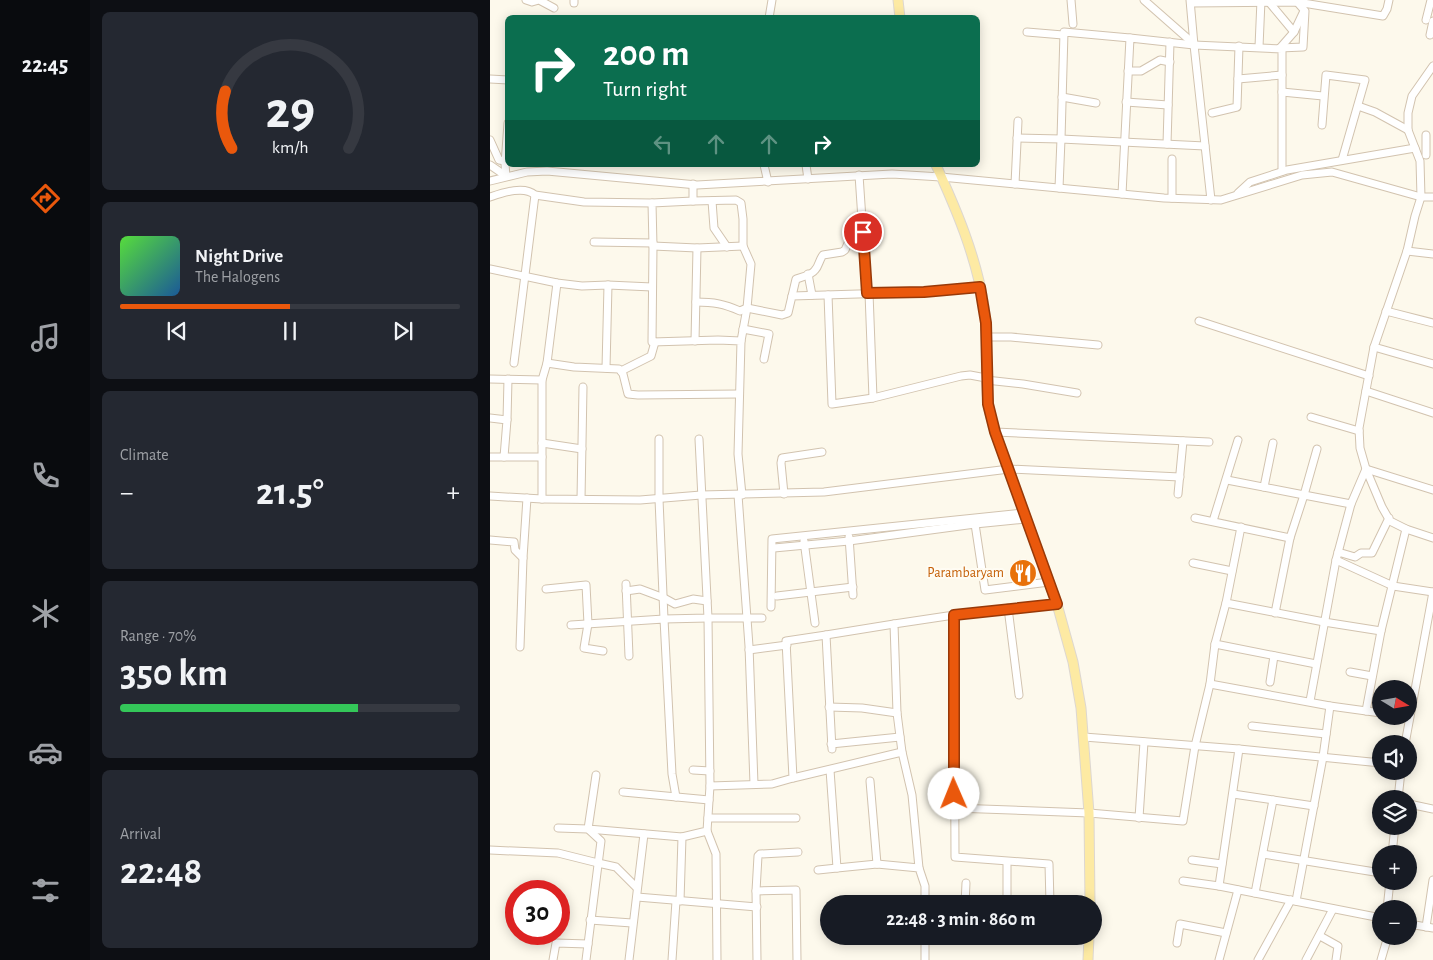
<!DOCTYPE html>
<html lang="en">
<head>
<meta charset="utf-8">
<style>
	:root { --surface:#171b24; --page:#242831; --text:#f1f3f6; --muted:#9ea1a6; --line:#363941; --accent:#ea580c }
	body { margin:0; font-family:"Alegreya Sans",sans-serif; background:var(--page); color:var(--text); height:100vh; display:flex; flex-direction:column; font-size:19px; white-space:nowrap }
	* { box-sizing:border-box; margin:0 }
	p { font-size:16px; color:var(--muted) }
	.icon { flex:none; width:28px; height:28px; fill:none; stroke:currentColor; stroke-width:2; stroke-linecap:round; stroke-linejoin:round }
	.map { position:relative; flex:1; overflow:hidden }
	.side { display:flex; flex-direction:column; gap:12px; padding:12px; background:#0d0f14; width:400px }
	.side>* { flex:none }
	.top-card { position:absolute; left:15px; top:15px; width:475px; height:152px; border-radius:8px; box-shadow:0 2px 12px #0003; background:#0b6e4f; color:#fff; overflow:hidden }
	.needle { width:32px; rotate:101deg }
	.buttons { position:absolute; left:882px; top:680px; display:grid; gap:10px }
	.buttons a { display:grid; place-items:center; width:45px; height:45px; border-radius:50%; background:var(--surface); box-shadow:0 2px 12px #0003; font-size:25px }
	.speed { position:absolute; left:15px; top:880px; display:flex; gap:10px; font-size:25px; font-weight:700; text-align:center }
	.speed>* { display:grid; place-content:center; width:65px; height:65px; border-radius:50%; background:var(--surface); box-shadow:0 2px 12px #0003; line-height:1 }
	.speed .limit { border:8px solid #d22; background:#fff; color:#111 }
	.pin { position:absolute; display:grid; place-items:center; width:42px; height:42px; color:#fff; margin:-21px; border:2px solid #fff; border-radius:50%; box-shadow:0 1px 5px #0007 }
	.me { position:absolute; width:55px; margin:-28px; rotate:359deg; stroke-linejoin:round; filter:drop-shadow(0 0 4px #0008) }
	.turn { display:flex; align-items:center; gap:18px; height:105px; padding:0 15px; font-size:22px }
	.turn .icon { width:65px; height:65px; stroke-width:2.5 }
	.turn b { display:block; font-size:35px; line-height:42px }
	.lanes { display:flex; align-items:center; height:48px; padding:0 15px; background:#0003; justify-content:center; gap:25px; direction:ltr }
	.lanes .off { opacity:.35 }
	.big { font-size:38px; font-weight:600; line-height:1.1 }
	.side .widget { flex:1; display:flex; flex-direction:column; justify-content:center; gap:8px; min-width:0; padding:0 18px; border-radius:8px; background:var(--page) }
	.side .dial { align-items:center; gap:0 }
	.dial svg { height:130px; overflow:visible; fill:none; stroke:var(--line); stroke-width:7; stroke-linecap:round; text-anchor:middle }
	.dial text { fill:var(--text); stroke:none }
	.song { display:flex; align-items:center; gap:15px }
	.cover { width:60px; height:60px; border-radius:8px; background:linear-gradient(135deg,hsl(110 70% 55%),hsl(210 70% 35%)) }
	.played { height:5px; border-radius:2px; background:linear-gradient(90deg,var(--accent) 50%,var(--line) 50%) }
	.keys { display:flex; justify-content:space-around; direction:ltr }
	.heat { display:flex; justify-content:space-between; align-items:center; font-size:28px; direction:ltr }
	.charge { height:8px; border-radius:4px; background:linear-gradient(90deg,#34c759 70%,var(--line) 0) }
	.trip { position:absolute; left:330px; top:895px; width:282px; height:50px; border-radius:25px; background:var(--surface); box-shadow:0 2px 12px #0003; font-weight:600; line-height:50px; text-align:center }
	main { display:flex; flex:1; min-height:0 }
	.tabs { display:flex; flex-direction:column; width:90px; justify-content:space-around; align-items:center; background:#090b0e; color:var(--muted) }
	.tabs .icon { width:35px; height:35px }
	.tabs .active { color:var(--accent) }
	.tabs b { font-size:22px; color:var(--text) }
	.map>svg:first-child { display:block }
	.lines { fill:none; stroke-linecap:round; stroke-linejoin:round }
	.minor-casing { stroke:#d2c3af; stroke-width:9 }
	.major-casing { stroke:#ddd7d0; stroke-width:11 }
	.minor { stroke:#fff; stroke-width:7 }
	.major { stroke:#fdeaa3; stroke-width:9 }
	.route-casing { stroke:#983908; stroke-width:12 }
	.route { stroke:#ea580c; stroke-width:9 }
	.labels { text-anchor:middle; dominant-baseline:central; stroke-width:4; stroke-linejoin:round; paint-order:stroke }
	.food-label { font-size:14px; fill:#c56008; stroke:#fffcf3; text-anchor:end }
</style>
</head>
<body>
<main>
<nav class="tabs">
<b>22:45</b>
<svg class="icon active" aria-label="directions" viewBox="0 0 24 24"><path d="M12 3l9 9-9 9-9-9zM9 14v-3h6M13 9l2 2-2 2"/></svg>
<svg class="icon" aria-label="music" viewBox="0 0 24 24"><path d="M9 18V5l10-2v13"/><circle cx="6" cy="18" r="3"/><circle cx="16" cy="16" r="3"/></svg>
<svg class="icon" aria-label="phone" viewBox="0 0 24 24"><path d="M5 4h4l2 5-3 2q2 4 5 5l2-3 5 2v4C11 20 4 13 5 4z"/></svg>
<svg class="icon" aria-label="climate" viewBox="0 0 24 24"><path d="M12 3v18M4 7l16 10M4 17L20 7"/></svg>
<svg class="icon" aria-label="car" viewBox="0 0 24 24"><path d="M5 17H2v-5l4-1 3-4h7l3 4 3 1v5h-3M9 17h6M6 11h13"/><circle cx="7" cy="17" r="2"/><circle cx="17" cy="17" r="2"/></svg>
<svg class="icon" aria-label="filters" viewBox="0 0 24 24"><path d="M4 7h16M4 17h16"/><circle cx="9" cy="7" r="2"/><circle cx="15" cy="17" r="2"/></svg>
</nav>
<section class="side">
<div class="widget dial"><svg viewBox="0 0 100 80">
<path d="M14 69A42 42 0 1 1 86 69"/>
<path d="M14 69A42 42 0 0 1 10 34" stroke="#ea580c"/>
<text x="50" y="56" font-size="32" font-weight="700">29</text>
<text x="50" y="72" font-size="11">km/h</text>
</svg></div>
<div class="widget">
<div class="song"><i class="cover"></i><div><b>Night Drive</b><p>The Halogens</p></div></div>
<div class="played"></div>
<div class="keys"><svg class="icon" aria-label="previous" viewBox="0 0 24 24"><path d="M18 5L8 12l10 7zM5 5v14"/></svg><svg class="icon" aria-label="pause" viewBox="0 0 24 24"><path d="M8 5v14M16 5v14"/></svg><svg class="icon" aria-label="next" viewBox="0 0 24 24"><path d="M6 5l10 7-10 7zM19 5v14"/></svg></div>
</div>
<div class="widget"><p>Climate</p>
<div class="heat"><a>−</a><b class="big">21.5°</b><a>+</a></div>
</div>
<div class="widget"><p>Range · 70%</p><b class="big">350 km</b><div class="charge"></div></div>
<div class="widget"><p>Arrival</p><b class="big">22:48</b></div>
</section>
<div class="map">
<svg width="943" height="960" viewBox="0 0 943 960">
	<rect width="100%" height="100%" fill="#fdf9ec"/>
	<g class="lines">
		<!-- minor casing -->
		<g class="minor-casing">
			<g id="minor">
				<polyline points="36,0 42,2 49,0 64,8"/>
				<polyline points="581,0 583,24"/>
				<polyline points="654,0 704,44"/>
				<polyline points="700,0 704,45"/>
				<polyline points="779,2 804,32"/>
				<polyline points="84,3 84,0"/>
				<polyline points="701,3 807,2 893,16 897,9 899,0"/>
				<polyline points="279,18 282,0"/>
				<polyline points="936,20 941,0"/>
				<polyline points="537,32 573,35"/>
				<polyline points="940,35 943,21"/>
				<polyline points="769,47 771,0"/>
				<polyline points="790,48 813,47 815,11 808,3"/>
				<polyline points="790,48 804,32 813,13"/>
				<polyline points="943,66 922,96 918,113 918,130 930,161 931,197 925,216 917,251 884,347 943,364"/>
				<polyline points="638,71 651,71 670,60 680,62"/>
				<polyline points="0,79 18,80"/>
				<polyline points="748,79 792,75"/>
				<polyline points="792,92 833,96"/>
				<polyline points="572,97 606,103"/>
				<polyline points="636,102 678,105"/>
				<polyline points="868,106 885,112 918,130"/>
				<polyline points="722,113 747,107 749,46"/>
				<polyline points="832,125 836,75 875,80 852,160"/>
				<polyline points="527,138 571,139 574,32 640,38"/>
				<polyline points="0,140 9,160 15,161"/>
				<polyline points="677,144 680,42"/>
				<polyline points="936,155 936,135"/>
				<polyline points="682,159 682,198"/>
				<polyline points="0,165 16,176"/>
				<polyline points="274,165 278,182"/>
				<polyline points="316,165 318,179"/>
				<polyline points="369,175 377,293"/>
				<polyline points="16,176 15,164 18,123"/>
				<polyline points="0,181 37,172 57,171 207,185 402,174 451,177 674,198 731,200 812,175 842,172 931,197 943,197"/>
				<polyline points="203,184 203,201 162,203 163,246 162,342 228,340 251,341 248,454 252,495"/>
				<polyline points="525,184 528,121"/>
				<polyline points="569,188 571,139 715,146"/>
				<polyline points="748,193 760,182 797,170 925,148"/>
				<polyline points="632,194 640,38 704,45"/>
				<path d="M0,197C12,193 34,185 45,195L94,202L162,203"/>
				<polyline points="721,200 704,45 792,49 792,171"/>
				<polyline points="203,201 246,200 251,203 253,219 253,246 261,264 257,308 251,341"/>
				<polyline points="222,201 224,228 237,247"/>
				<polyline points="104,242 163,243"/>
				<polyline points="163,246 207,248 253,246"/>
				<polyline points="917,251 943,254"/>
				<polyline points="0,269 67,283 92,286 118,285 162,287"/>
				<polyline points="318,274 322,295"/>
				<polyline points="379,293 383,398"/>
				<polyline points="338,295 342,404 383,398 471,376 480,375 496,378"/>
				<path d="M302,296L306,279C312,277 322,275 325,270C329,266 329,260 333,255L352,252L355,250L360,239L367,234L373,232"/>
				<path d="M206,302C224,302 234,304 250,311L257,308L292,315L298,313L302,296L434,292L490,287"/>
				<polyline points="896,311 943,323"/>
				<polyline points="709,321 879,376"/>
				<polyline points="253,329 279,334 274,359"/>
				<polyline points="496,337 521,337 608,345"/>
				<polyline points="205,341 207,248"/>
				<polyline points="884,347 869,428 870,448 876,469 892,507 900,521 916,529 943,538"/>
				<polyline points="24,363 45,195"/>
				<polyline points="57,363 84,367 129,369 133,374 138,394 148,395 249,394"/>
				<polyline points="116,368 118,285"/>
				<polyline points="131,371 161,356 165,342"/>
				<polyline points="0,379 52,380"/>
				<polyline points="496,380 533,384 587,393"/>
				<polyline points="876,391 943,413"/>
				<polyline points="821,417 869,431"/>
				<polyline points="0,418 17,420 14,457"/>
				<polyline points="17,420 18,379"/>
				<polyline points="505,432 719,442"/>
				<polyline points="169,439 169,499 174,619 218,618 209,439"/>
				<polyline points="52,443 92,449"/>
				<polyline points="0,457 52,457"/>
				<polyline points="737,480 814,495 827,449"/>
				<polyline points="774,487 783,443"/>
				<polyline points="294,494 291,463 292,458 332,452"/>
				<polyline points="688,494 693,441"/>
				<polyline points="248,495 259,646 264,784"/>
				<polyline points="0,496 52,499 150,500 211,495 334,492 519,469 690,477"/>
				<polyline points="52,499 52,380 57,363 67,283"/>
				<polyline points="91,499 93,387"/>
				<polyline points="705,518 800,538 814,495 861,504 876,469 943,490"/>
				<polyline points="723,521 748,440"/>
				<polyline points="485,524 536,519"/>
				<polyline points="359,537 363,595"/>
				<polyline points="0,540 24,542 25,550 33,558 30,647"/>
				<polyline points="314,541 325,623"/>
				<polyline points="284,548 359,541 485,524 495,590 559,582"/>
				<polyline points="848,552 865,557 871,553 882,553 899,518"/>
				<polyline points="33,558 37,498"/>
				<polyline points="846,560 903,586 943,592"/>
				<polyline points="703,563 742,571"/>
				<polyline points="136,584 139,656"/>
				<polyline points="56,589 96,585 98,624 94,648 113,651"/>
				<polyline points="136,591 150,589 174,598 185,604 203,599 217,601"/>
				<polyline points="287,596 363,587"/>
				<polyline points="736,603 834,622 891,631 916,529"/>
				<polyline points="281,607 282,539 534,513"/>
				<polyline points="518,608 529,695"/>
				<polyline points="785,613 800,538"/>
				<polyline points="464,615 465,857 559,864 560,904"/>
				<polyline points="272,618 218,618 220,786 282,784 303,778 296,641 336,635"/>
				<polyline points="81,625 174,619 182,774 186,797"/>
				<polyline points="725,644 826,664"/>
				<polyline points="259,650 297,645"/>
				<polyline points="860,672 882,676"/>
				<polyline points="780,682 784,656"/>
				<polyline points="720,684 840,706 891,713"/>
				<polyline points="820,701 846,560 861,504"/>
				<polyline points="339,707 372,708 407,713"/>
				<polyline points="876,711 891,631"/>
				<polyline points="762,726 836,734"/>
				<polyline points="594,737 749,749 729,886 891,918"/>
				<polyline points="341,744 410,737"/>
				<polyline points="915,744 943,592"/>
				<polyline points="342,749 336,635 404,624"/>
				<polyline points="749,749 891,763"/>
				<polyline points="203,770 220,771"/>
				<polyline points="340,770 347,868 387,864 429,868 435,886 435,904"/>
				<polyline points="106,775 98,829 192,837"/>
				<polyline points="303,778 412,752"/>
				<polyline points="380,781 387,864"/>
				<polyline points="133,792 219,800"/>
				<polyline points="743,794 824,806"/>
				<polyline points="908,799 911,771"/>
				<polyline points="919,804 943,809"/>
				<polyline points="464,808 599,813 693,821 705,746 720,684 725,644 736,603 751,527"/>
				<polyline points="218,818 306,818"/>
				<polyline points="649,818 654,742"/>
				<polyline points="68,828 98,829 111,841 96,960"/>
				<polyline points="217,831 226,854 227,960"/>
				<polyline points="0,850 68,853 108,863 126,867 146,887"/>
				<polyline points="773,854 891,873"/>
				<polyline points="902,854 905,826"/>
				<polyline points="702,860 732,864"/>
				<polyline points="517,862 517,904"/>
				<polyline points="429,868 422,795 412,752 407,713 404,624 464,615 567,604"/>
				<polyline points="328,870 347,868"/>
				<polyline points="693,881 729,886"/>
				<polyline points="266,891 306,890 307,960"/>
				<polyline points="765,893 783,800"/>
				<polyline points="147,897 267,907"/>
				<polyline points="190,901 192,837 217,831 220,786"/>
				<polyline points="806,901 833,757 840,706"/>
				<polyline points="475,904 476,883"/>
				<polyline points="897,909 900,881"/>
				<polyline points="100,920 142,923"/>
				<polyline points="919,924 943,928"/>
				<polyline points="936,927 943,880"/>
				<polyline points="435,936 435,960"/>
				<polyline points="589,936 599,937"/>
				<polyline points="830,936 848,946 846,960"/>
				<polyline points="687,943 690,924 736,933"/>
				<polyline points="63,960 66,943 98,944"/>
				<polyline points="139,960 154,834"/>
				<polyline points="182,960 186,901"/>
				<polyline points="267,960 266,891 268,856 270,854 308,852"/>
				<polyline points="729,960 748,890"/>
				<polyline points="768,960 801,900"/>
				<polyline points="816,960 843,909"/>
				<polyline points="891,960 898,936"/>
			</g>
		</g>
		<!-- major casing -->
		<g class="major-casing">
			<g id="major">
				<polyline points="408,0 410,18"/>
				<path d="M446,165C467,211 486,256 494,306C499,338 494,370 498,402C499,412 503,422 505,432L567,604L583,662L591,708L599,813L600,904"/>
				<polyline points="598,960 599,936"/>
			</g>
		</g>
		<!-- minor -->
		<use href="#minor" class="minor"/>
		<!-- major -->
		<use href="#major" class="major"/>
	</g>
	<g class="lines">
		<!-- route casing -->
		<g class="route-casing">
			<polyline id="route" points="373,232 377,293 434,292 490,287 496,323 498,404 505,432 567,604 464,615 464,794"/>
		</g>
		<!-- route -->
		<use href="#route" class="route"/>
	</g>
	<!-- icons -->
	<defs>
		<g id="restaurant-disc" transform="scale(1.4375)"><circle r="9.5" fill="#e8710a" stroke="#fffcf3"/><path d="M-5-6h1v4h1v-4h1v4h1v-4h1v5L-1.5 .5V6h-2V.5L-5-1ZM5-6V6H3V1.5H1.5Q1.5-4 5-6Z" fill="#fff"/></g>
	</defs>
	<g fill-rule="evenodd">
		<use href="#restaurant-disc" x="533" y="573"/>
	</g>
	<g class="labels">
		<!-- food labels -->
		<g class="food-label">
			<text x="514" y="573">Parambaryam</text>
		</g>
	</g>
</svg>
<div class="buttons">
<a><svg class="needle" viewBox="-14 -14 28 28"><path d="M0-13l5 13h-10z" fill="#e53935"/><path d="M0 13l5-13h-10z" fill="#9ea1a6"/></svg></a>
<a><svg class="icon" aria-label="sound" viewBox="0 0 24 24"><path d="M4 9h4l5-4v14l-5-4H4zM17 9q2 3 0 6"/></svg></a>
<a><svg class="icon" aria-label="layers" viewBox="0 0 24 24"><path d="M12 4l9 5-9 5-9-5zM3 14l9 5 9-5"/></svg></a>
<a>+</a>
<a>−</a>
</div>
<div class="speed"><div class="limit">30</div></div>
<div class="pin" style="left:373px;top:232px;background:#d93025"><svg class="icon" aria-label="arrive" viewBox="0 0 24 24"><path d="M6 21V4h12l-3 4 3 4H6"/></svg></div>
<svg class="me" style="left:464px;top:794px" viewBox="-20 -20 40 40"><circle r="19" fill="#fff"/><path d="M0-13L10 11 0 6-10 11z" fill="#ea580c"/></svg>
<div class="trip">22:48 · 3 min · 860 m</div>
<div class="top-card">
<div class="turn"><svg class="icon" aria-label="right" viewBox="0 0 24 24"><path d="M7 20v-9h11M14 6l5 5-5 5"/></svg><div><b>200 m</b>Turn right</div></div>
<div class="lanes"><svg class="icon off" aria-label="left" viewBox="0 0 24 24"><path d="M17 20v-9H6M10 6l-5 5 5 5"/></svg><svg class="icon off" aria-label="ahead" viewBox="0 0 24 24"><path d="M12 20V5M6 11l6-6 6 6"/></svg><svg class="icon off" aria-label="ahead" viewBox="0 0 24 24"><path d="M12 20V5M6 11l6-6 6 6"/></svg><svg class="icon" aria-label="right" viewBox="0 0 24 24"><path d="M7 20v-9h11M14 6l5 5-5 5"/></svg></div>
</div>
</div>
</main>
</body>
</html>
